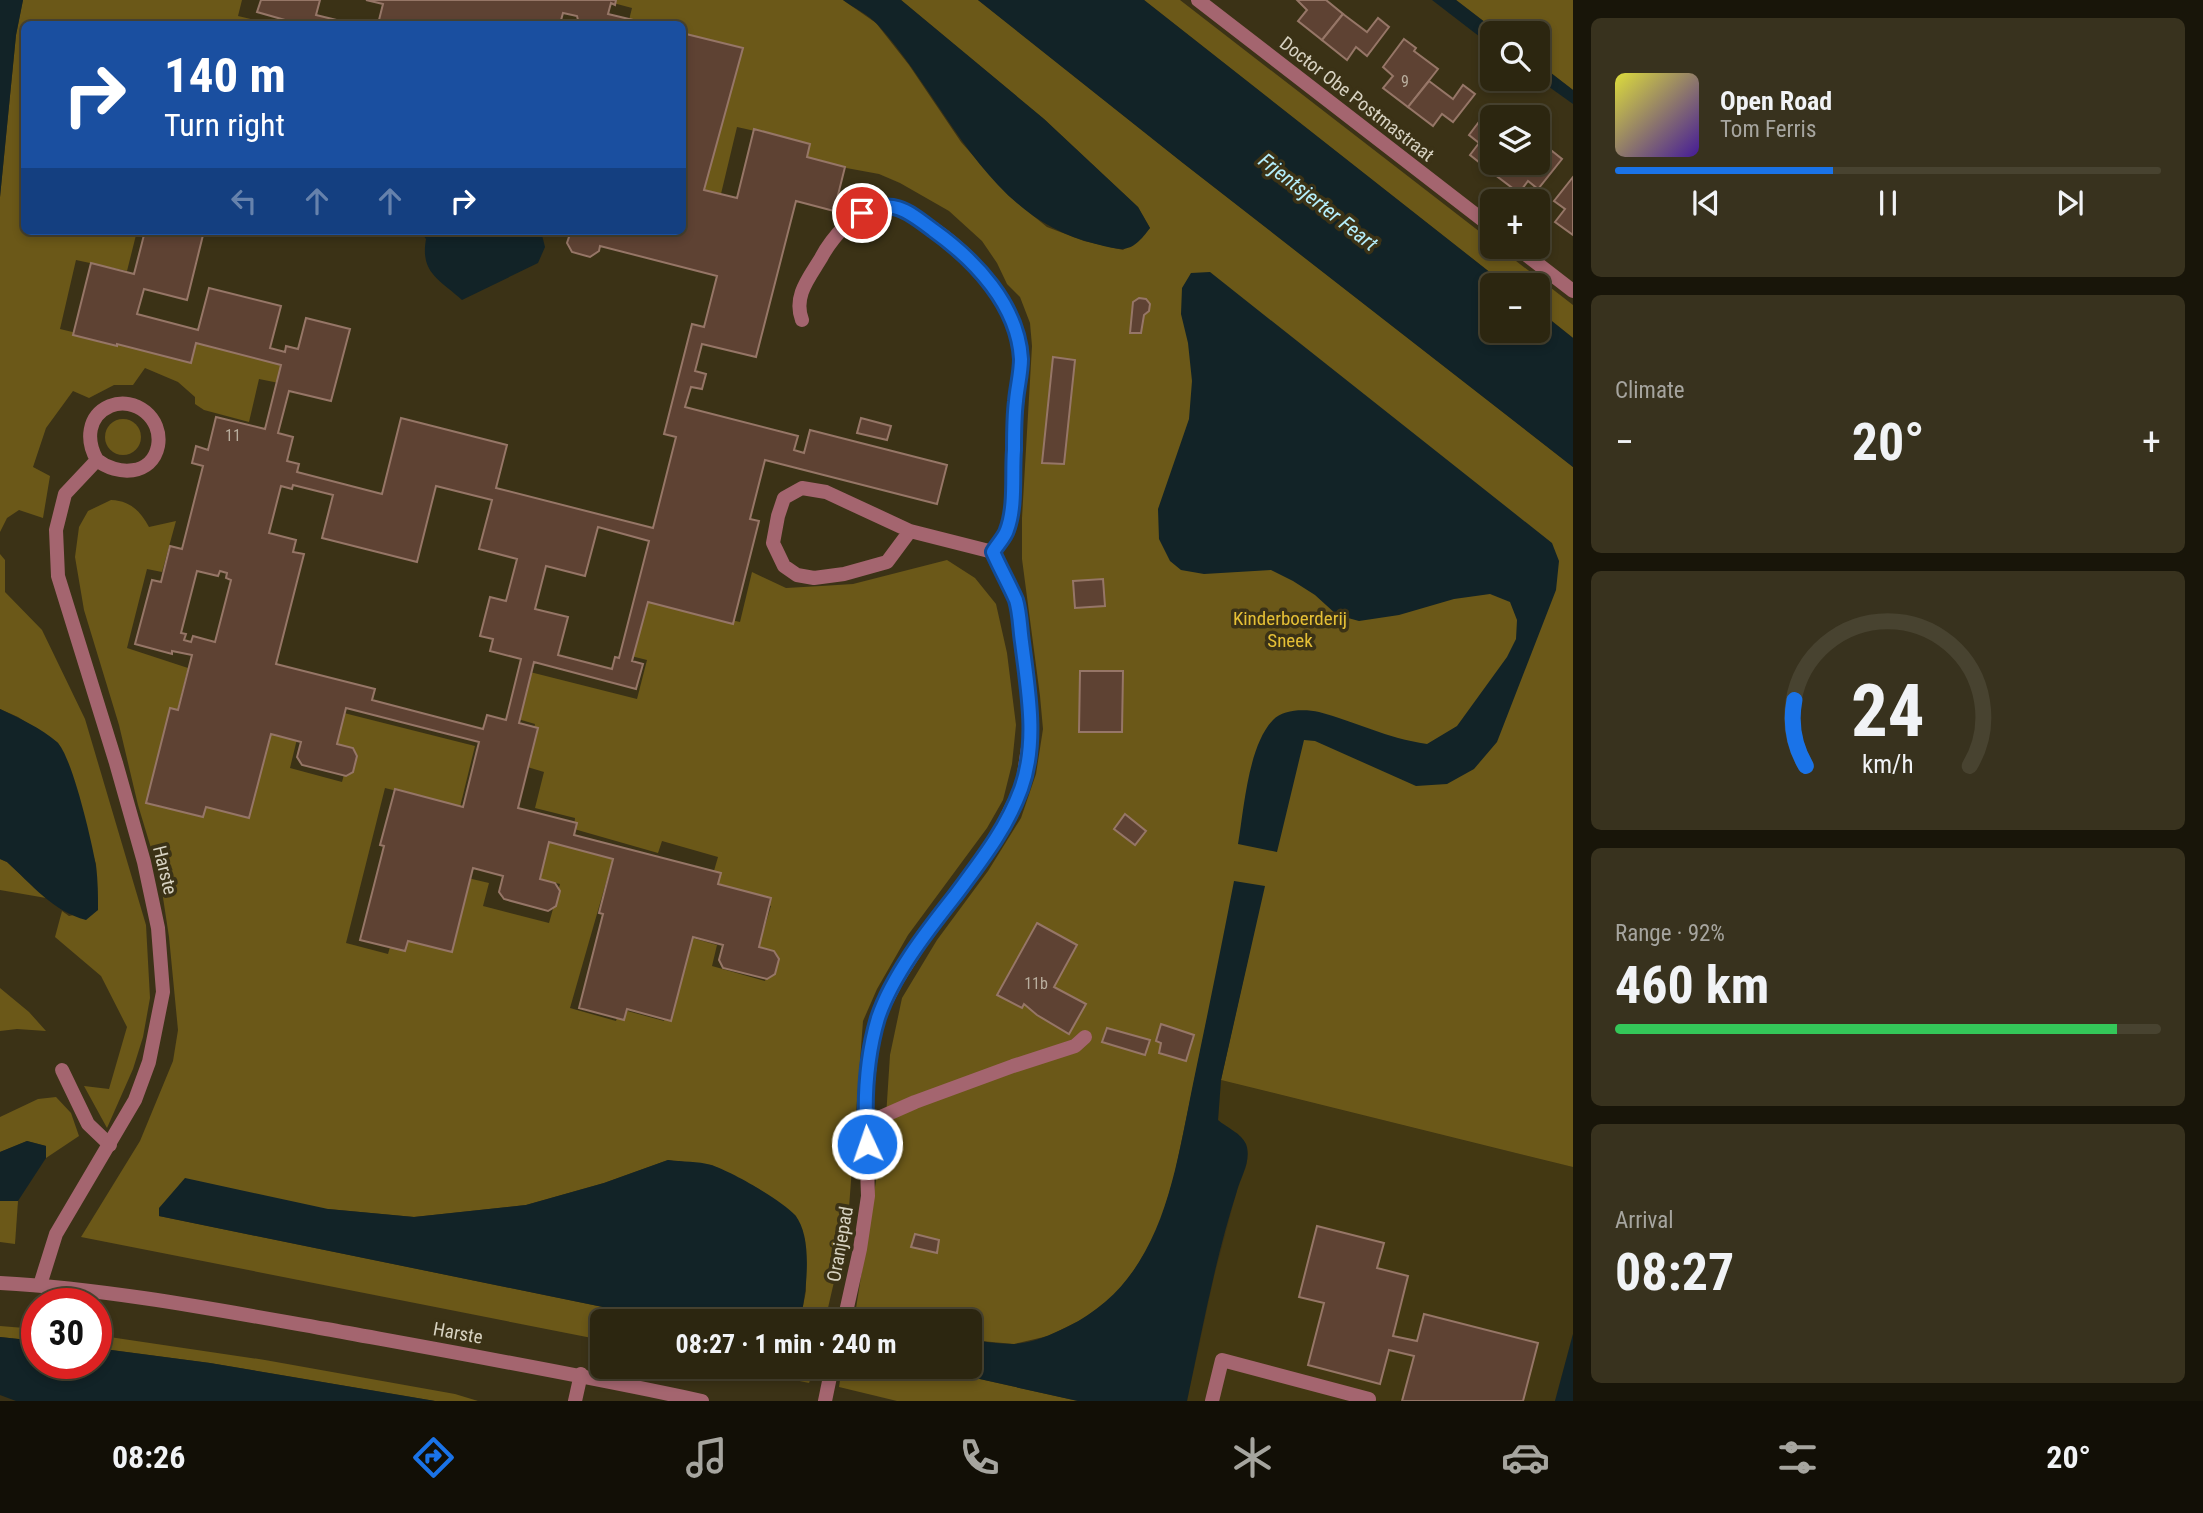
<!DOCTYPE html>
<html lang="en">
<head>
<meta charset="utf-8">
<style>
	:root { --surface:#2c2610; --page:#38321e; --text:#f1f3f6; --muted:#a6a59f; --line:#484330; --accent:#1a73e8 }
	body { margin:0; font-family:"Roboto Condensed",sans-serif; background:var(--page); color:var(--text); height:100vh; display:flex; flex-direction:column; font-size:26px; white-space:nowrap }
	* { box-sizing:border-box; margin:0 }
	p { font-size:23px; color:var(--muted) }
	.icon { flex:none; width:38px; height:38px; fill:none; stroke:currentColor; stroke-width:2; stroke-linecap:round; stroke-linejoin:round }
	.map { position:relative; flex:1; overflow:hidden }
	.drawer { display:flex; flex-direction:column; gap:18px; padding:18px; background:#181509; width:630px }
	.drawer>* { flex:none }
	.hud { position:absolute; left:21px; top:21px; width:665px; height:214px; border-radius:10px; box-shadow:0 4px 10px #0003,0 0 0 2px var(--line); background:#1a4fa0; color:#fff; overflow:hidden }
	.fabs { position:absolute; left:1480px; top:21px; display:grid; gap:14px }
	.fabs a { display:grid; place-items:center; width:70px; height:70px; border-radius:10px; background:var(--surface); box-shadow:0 4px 10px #0003,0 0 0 2px var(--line); font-size:35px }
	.speed { position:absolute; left:21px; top:1288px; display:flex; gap:14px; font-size:35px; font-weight:700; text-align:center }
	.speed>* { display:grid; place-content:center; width:91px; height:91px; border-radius:50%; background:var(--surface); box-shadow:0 4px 10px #0003,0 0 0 2px var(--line); line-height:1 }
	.speed .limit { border:10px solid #d22; background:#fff; color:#111 }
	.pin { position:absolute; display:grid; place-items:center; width:60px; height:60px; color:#fff; margin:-30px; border:4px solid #fff; border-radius:50%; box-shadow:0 2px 7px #0007 }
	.me { position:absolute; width:77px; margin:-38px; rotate:357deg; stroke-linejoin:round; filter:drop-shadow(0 0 5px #0008) }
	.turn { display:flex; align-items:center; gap:24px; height:147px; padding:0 28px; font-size:32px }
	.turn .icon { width:91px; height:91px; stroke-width:2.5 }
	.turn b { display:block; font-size:49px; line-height:60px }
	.lanes { display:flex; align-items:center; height:66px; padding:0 28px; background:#0003; justify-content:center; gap:35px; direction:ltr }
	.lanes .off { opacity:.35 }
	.big { font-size:52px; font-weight:700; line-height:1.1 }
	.drawer .card { flex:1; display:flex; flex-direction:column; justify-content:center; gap:10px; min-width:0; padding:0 24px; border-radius:10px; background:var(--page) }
	.drawer .dial { align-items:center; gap:0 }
	.dial svg { height:182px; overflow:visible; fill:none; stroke:var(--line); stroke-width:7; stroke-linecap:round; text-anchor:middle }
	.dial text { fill:var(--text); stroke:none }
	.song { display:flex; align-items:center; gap:21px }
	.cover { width:84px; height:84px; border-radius:10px; background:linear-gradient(135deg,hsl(60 70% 55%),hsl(260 70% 35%)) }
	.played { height:7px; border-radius:4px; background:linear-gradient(90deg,var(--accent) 40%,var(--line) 40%) }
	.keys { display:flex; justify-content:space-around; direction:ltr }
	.heat { display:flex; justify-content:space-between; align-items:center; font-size:38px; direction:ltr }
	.charge { height:10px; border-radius:5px; background:linear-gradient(90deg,#34c759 92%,var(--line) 0) }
	.trip { position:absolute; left:590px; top:1309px; width:392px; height:70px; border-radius:10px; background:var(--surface); box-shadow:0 4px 10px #0003,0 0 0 2px var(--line); font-weight:700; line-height:70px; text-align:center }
	.menu { display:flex; height:112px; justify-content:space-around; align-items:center; background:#120f06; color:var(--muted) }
	.menu .icon { width:49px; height:49px }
	.menu .active { color:var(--accent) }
	.menu b { font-size:32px; color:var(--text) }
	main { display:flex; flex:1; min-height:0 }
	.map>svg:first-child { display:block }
	.built { fill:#433812 }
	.green { fill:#6b5818 }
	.water { fill:#122327 }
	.building { fill:#5e4233; stroke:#967667; stroke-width:2; fill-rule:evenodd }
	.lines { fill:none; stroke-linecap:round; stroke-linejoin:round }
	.service { stroke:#a4656f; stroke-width:14 }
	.minor { stroke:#a4656f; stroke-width:14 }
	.tertiary { stroke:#a4656f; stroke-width:14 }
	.route-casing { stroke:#114b97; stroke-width:18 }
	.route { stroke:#1a73e8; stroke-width:12 }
	.labels { text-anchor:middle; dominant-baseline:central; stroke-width:7; stroke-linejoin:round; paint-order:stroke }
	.number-label { font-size:16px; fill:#b9ae9e }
	.street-label { font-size:19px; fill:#d7d2c1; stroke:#3b3216 }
	.park-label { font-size:19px; fill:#e6c036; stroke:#3b3216 }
	.water-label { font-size:21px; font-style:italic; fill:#b5eefb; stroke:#3b3216 }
</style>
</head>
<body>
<main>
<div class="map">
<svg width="1573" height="1401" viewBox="0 0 1573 1401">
	<rect width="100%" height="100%" fill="#3b3216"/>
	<!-- built -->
	<polygon class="built" points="1221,1080 1573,1167 1573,1334 1555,1401 1187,1401 1214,1277 1237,1190 1247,1163 1238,1134 1218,1121"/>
	<!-- green -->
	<g class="green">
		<polygon points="23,0 242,0 238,16 272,24 24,24 24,231 137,231 127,271 76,260 60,329 184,359 189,340 284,363 279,383 259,379 249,422 204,410 195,404 195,397 178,382 145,368 133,385 114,385 89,398 73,391 46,428 33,467 50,476 43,518 19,510 7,518 0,532 0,197 16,35"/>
		<polygon points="602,0 843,0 876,23 909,65 961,142 1009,196 1047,227 1084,241 1123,250 1150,228 1138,207 1044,119 901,0 978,0 1183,163 1573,467 1573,1167 1221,1080 1264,886 1208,1015 1174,1177 1157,1233 1135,1269 1115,1295 1083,1319 1048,1336 1014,1344 970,1340 970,1321 909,1321 903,1319 854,1321 886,1117 890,1055 902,998 937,940 988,871 1021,818 1036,774 1043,729 1040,696 1022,559 1022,518 1032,346 1030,323 1020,297 1007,284 997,263 982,241 949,211 900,183 879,174 792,158 796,140 737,127 720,198 693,192 728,44 683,33 682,24 647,24 629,20 632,8"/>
		<polygon points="1144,0 1180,0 1493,242 1493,247 1498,247 1573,305 1573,338 1538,310 1538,285 1506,285"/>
		<polygon points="1456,0 1573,0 1573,90 1538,63 1538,33 1499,33"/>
		<circle cx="123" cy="437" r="18"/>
		<path d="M111,500C131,501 140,511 149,527L176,521L162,572L147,569L127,648L188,668L153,805L194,815L199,794L262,729L297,739L290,768L342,782L349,756L326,750L336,711L475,746L460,807L385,788L346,943L388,954L393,937L455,875L489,883L483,906L549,923L560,884L531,877L541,838L613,858L570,1008L616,1021L620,1009L664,1021L689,937L717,945L712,966L765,981L772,957L757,952L771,906L709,888L718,857L662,841L658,853L574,829L575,818L535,808L544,772L524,766L535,724L518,719L530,672L637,699L647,660L627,655L641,600L740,622L752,572L786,588L821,586L853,584L947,560L975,578L996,604L1007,653L1016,725L1012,764L1003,800L987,828L908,935L877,989L863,1021L848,1221L825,1321H800L806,1291L805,1240L796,1216L759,1189L712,1165L668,1160L604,1183L526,1205L414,1217L328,1209L159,1216L671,1321H602V1340L81,1237L140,1141L173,1061L178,1030L169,937L160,878L138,805L119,725L84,610L75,557L79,527L88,511Z"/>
		<polygon points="0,554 5,560 5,592 42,630 85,719 146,925 150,998 143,1037 133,1069 107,1128 84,1086 109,1089 127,1027 101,976 55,937 62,911 69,916 98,910 96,864 58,743 18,717 0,709"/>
		<polygon points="0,859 7,862 46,898 0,890"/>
		<polygon points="0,988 29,1012 46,1031 17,1029 0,1031"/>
		<polygon points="56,1097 71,1113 79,1136 46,1158 46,1146 27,1141 0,1152 0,1117 38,1099"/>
		<polygon points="0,1201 18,1201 15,1244 0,1242"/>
		<polygon points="0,1326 37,1329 37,1341 0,1337"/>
		<polygon points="96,1335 265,1360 455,1394 478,1401 435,1401 210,1363 96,1348"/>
		<polygon points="734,1367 815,1367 809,1383"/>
		<polygon points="842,1367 926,1367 1078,1401 897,1401 839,1387"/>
	</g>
	<!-- water -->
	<g class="water">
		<polygon points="0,0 23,0 16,35 0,197"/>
		<path d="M843,0H901L1044,119L1138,207L1150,228C1131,254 1124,251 1096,244C985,218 947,101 878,25C869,15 854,8 843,0Z"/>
		<polygon points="978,0 1144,0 1506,285 1493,285 1493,331 1538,331 1538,310 1573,338 1573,467 1183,163"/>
		<polygon points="1432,0 1456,0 1499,33 1493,33 1493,47"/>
		<polygon points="1538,63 1573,90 1573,104 1538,79"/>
		<path d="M420,231H541L545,247L538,263L462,300C439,279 420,273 426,239Z"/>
		<path d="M1210,272L1552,543L1559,561L1556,590L1497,742L1474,769L1447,784L1416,786L1315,741L1304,740L1277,852L1238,844C1244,809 1248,746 1273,720C1283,709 1305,709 1319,712C1357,722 1386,738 1427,744L1457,726L1507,657L1516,639L1517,620L1510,602L1490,594L1454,599L1399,615L1359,621L1337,615L1315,595L1293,581L1271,570L1204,574L1181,570L1170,561L1159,539L1158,509L1189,419L1192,381L1188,343L1181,314L1182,288L1191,273Z"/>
		<path d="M0,709C19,718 41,728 57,742C72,756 92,842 96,866C98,881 98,895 98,910L86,920C54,912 31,884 7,862L0,859Z"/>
		<path d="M1234,881L1265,886L1221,1080L1218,1120C1226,1127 1242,1134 1246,1144C1252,1160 1241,1176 1237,1191C1215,1259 1202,1331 1187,1401H1078L926,1367H970V1340C983,1341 998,1344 1012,1344C1030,1344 1051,1335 1067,1327C1162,1281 1174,1177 1193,1084C1207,1017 1221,949 1234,881Z"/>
		<polygon points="27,1141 46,1146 46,1158 18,1201 0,1201 0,1152"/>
		<path d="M668,1160C682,1162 698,1161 711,1165C731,1171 781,1200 795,1215C814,1238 806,1295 800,1321H671L159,1216V1208L185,1178L328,1209L414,1217L526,1205L604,1183Z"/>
		<polygon points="1573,1334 1573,1401 1555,1401"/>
		<polygon points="0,1337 37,1341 37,1363 96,1363 96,1348 210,1363 435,1401 16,1401 0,1395"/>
	</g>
	<!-- building -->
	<g class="building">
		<polygon points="261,0 320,0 316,15 353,24 299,24 257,12"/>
		<polygon points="366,0 616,0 615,5 611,3 608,14 650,24 579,24 577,16 563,13 560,24 378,24 383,4"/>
		<polygon points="1297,0 1326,0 1343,14 1322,40 1298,21 1307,10"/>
		<polygon points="1343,14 1367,32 1378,18 1389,27 1367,56 1356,47 1347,60 1322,40"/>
		<path d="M682,33L743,48L704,190L737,198L754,129L810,144L807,157L845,167L834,211L796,201L756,357L702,344L695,371L706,374L702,389L691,387L685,407L798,436L794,450L804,453L810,430L947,465L937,504L765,460L750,519L759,521L733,624L648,602L632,661L643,664L636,689L534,662L519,723L538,728L518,808L577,823L574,835L721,873L718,884L771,898L759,947L774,951L779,959L775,974L767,979L723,968L719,960L723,945L693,937L671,1021L627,1009L624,1020L579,1008L603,914L599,913L613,859L549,842L540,879L555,883L560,891L556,906L548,911L504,899L499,892L503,876L473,868L452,952L408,941L405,951L360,940L384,846L380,845L395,789L463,807L479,742L346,708L337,744L353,748L357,756L353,772L346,776L302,765L297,757L301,742L271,734L249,818L206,807L203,817L146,803L170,708L178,710L192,655L172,651V654L135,644L152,580L161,582L170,546L182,549L203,466L192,463L196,446L208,450L216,417L265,429L281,365L196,343L191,363L117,344V346L73,335L91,263L134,274L145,231H204L187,300L144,289L137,314L198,330L209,288L281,306L270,348L285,352L286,346L298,349L306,318L350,329L331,401L289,391L278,433L293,437L287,461L299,464L297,472L382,494L401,418L507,445L496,488L653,528L676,437L664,434L692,324L704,327L717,276L600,246L599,251L590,257L572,252L567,243L571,231H682ZM293,485L333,495L322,538L417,562L436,486L492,500L479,549L517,559L506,601L490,597L480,636L493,639L490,651L521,659L506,720L487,715L483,729L372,700L375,689L276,664L304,554L293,552L296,540L269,533L281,486L292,489ZM598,527L649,541L619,658L615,657L612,669L558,655L568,617L535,609L546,566L585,576ZM197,571L218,576L220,571L227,573L226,578L231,580L215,642L193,636L191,642L184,640L186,634L181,633Z"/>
		<polygon points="1404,39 1416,48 1414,51 1438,69 1408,107 1383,88 1393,76 1383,67"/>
		<polygon points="1502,79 1516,79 1508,89 1500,82"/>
		<polygon points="1429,81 1453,99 1463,85 1475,94 1453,122 1442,114 1433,126 1408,107"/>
		<polygon points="1491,106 1505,117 1493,117 1493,163 1503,163 1494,174 1470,155 1479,143 1469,135"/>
		<polygon points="1542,143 1562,159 1538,189 1528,181 1519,193 1494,174 1503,163 1538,163 1538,147"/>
		<polygon points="1573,177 1573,235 1555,222 1565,209 1554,201"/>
		<polygon points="1139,298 1146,299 1150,304 1149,311 1144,315 1141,333 1130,333 1133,302"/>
		<polygon points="1053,357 1075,360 1064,464 1042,463"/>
		<polygon points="861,418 891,426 887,440 857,433"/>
		<polygon points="1103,579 1105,606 1075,608 1073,581"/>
		<polygon points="1080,671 1123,671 1122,732 1079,732"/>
		<polygon points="1125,814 1146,831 1135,845 1114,829"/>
		<polygon points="1037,923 1077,945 1054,987 1086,1004 1069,1034 1037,1015 1024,1004 1022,1008 997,995"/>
		<polygon points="1161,1024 1194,1035 1186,1061 1159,1053 1161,1043 1156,1041"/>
		<polygon points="1107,1028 1150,1040 1145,1055 1102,1042"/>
		<polygon points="1317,1226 1384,1243 1377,1268 1408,1276 1393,1336 1417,1341 1424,1314 1538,1343 1523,1401 1402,1401 1414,1356 1389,1350 1380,1384 1308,1365 1324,1303 1299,1297"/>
		<polygon points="915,1234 939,1240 937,1253 911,1247"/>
	</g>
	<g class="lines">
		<!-- service -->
		<g class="service">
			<path d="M802,320C793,296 809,278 821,258C831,239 856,209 878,206C904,202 951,240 969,258C988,277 1011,313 1018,339C1024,362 1017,385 1015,408C1014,434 1013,461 1012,488C1011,501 1012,517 1007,530C1004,537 997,545 993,552L910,531L826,492L802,488L784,498L778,516L773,543L784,566L797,575L814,578L844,574L887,562L910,531"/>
			<polyline points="62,1070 88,1124 110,1145"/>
			<polyline points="865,1124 915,1102 1013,1066 1075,1046 1085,1037"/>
			<polyline points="575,1401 581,1374"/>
			<polyline points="1212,1401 1222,1360 1369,1399"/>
		</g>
		<!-- minor -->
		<g class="minor">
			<polyline points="1198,0 1493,228"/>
			<polyline points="1516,247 1573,291"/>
			<path d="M40,1285L56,1234L135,1100L149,1062L163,992L158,928L144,862L116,763L58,576L56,530L65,494L97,460C117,476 152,476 158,446C163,418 135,396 110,406C87,416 86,441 97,460"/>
			<polyline points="844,1321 860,1249 868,1196 865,1109 872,1044 879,1015 897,980 929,929 992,846 1022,787 1031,728 1029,693 1017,603 993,552"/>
			<polyline points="825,1401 832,1367"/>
		</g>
		<!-- tertiary -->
		<path class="tertiary" d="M0,1283C110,1289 218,1310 326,1329C452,1352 577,1374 702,1401"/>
	</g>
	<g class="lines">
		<!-- route casing -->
		<g class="route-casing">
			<path id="route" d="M862,213C893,198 908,211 933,230C975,260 1018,305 1021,359C1021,373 1017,388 1016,401C1014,417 1014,434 1014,450C1012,474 1016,506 1007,530C1005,537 997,545 993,552C1000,568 1009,584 1016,600C1020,613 1020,629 1022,642C1028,690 1038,742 1021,789C1006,830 980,862 954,897C927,931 892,976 878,1018C866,1058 864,1103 867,1144"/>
		</g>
		<!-- route -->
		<use href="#route" class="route"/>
	</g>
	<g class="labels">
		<!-- number labels -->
		<g class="number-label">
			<text x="1405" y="81">9</text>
			<text x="233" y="435">11</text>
			<text x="1036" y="983">11b</text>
		</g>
		<!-- street labels -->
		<g class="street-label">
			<text transform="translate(1357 99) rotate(38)">Doctor Obe Postmastraat</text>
			<text transform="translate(165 870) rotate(76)">Harste</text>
			<text transform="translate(840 1244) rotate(-80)">Oranjepad</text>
			<text transform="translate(458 1333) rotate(10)">Harste</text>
		</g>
		<!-- park labels -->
		<g class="park-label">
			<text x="1290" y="618">Kinderboerderij<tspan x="1290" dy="22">Sneek</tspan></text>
		</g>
		<!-- water labels -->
		<g class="water-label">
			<text transform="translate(1318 202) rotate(38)">Frjentsjerter Feart</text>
		</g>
	</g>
</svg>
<div class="fabs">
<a><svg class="icon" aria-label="search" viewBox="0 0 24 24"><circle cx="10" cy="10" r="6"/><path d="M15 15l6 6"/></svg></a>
<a><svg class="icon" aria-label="layers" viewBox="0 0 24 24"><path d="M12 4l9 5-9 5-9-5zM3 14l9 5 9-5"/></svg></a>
<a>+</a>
<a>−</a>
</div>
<div class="speed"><div class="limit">30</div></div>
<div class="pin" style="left:862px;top:213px;background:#d93025"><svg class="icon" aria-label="arrive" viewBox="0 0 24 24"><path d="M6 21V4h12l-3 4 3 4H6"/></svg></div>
<svg class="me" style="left:867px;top:1144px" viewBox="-20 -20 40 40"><circle r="17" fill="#1a73e8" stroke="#fff" stroke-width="3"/><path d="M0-11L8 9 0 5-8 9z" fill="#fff"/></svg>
<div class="trip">08:27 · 1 min · 240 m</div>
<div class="hud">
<div class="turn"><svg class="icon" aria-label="right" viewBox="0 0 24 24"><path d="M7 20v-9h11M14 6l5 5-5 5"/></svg><div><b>140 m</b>Turn right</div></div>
<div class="lanes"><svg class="icon off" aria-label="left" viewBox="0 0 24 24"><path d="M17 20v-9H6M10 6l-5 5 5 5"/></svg><svg class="icon off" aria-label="ahead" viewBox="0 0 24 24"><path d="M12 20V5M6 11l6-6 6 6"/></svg><svg class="icon off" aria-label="ahead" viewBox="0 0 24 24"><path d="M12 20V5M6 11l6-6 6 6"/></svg><svg class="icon" aria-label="right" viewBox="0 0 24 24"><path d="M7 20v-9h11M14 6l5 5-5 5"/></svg></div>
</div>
</div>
<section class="drawer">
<div class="card">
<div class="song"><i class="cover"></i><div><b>Open Road</b><p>Tom Ferris</p></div></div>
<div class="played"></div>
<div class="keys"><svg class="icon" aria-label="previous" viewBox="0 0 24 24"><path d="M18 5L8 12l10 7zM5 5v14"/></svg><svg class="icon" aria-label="pause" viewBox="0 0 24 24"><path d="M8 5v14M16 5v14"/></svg><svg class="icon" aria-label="next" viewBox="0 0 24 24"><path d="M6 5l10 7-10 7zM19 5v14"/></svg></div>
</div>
<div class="card"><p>Climate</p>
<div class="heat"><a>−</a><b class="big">20°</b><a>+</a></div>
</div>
<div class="card dial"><svg viewBox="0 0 100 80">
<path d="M14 69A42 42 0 1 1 86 69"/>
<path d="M14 69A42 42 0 0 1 9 40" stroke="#1a73e8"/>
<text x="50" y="56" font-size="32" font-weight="700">24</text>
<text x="50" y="72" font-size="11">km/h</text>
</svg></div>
<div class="card"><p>Range · 92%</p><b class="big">460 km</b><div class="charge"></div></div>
<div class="card"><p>Arrival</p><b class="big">08:27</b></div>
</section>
</main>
<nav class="menu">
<b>08:26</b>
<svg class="icon active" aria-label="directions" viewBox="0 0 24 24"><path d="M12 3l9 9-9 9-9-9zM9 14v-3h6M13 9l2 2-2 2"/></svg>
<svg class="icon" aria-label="music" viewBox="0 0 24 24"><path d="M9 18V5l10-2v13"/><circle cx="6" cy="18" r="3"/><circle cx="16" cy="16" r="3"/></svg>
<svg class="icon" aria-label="phone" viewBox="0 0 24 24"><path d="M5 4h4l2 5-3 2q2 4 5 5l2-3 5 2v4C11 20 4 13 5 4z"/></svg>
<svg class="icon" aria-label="climate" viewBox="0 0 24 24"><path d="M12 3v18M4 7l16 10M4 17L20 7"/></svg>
<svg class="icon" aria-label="car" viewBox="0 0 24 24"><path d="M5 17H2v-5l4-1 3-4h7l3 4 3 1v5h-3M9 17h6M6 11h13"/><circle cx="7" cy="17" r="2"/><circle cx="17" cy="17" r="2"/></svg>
<svg class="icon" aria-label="filters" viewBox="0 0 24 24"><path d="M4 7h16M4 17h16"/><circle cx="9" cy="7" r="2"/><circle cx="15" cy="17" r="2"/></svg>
<b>20°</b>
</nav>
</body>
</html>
